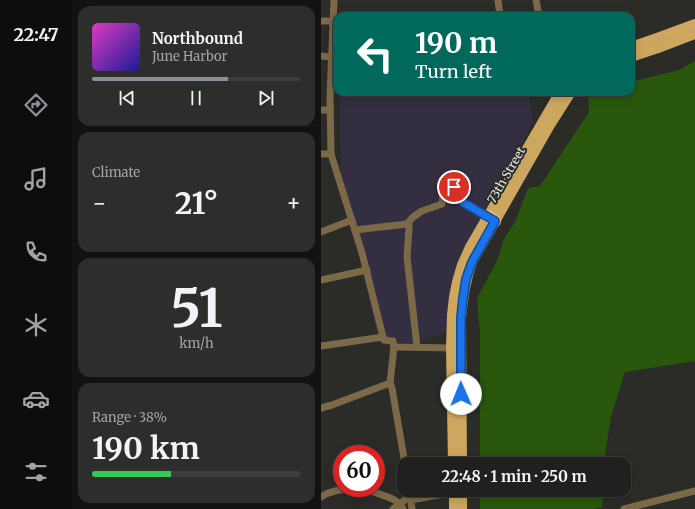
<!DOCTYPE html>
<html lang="en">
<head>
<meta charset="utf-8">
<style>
	:root { --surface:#20201e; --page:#2d2d2b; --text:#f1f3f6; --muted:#a2a3a4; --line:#3d3e3c; --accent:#8c9099 }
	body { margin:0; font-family:Merriweather,serif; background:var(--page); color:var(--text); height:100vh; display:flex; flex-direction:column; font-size:15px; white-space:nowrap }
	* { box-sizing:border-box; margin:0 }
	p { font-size:13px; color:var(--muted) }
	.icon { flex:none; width:22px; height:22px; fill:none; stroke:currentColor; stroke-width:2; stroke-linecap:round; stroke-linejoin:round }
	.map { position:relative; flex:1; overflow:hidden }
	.sheet { display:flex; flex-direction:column; gap:6px; padding:6px; background:#121210; width:249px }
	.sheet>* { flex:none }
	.hud { position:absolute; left:12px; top:12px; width:302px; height:84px; border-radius:12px; box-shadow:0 2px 10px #0003,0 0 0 1px var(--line); background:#00695c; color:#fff; overflow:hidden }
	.speed { position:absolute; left:12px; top:445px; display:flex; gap:8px; font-size:20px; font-weight:700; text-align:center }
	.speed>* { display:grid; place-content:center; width:52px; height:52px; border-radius:50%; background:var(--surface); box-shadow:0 2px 10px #0003,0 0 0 1px var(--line); line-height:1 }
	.speed .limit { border:6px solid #d22; background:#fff; color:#111 }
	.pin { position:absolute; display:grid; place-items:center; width:34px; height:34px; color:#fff; margin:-17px; border:2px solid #fff; border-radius:50%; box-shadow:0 1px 4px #0007 }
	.me { position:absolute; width:44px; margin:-22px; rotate:359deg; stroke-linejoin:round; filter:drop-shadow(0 0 3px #0008) }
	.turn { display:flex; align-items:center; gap:14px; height:84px; padding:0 16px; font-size:18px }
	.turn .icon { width:52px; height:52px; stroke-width:2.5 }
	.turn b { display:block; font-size:28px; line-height:34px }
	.big { font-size:30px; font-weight:700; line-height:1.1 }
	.sheet .widget { flex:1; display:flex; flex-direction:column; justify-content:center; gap:6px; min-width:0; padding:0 14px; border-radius:12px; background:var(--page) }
	.sheet .dial { align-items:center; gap:0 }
	.dial b { font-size:52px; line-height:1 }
	.song { display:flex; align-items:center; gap:12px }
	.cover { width:48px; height:48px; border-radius:6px; background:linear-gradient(135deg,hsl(310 70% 55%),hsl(240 70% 35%)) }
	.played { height:4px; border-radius:2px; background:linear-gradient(90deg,var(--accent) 65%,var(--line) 65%) }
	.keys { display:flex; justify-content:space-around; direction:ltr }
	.heat { display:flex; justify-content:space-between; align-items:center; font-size:22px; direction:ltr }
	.charge { height:6px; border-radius:3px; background:linear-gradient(90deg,#34c759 38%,var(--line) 0) }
	.trip { position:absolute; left:76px; top:457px; width:234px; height:40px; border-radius:12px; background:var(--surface); box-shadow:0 2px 10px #0003,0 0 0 1px var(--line); font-weight:700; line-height:40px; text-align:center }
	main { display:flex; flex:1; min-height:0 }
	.tab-bar { display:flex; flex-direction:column; width:72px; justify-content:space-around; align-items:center; background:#0d0d0c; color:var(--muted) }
	.tab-bar .icon { width:28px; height:28px }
	.tab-bar .current { color:var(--accent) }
	.tab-bar b { font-size:18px; color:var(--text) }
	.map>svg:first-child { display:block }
	.medical { fill:#342f40 }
	.green { fill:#29570c }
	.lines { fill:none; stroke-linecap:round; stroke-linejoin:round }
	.street { stroke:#7c6948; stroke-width:7 }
	.primary { stroke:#cda75f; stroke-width:10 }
	.highway { stroke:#eebf67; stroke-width:12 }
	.route-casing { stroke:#114b97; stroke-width:10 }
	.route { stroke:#1a73e8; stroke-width:7 }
	.labels { text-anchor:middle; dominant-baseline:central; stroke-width:4; stroke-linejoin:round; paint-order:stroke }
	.street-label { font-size:12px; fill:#e7e7e5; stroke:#2b2b28 }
</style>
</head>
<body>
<main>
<nav class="tab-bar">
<b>22:47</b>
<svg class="icon current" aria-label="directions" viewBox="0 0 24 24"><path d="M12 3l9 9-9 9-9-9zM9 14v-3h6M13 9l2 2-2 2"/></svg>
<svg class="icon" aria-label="music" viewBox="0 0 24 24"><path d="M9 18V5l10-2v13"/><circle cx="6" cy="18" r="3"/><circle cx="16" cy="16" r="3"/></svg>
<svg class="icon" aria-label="phone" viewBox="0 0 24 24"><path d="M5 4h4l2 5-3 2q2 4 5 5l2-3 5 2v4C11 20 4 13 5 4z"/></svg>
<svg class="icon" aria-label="climate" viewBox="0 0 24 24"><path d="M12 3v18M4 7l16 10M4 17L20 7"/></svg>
<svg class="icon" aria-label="car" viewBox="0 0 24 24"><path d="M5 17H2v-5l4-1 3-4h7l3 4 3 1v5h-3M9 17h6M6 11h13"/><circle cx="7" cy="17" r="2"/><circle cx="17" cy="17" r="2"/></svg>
<svg class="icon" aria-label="filters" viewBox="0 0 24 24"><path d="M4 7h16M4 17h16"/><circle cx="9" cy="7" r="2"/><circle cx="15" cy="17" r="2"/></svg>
</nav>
<section class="sheet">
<div class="widget">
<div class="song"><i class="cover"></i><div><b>Northbound</b><p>June Harbor</p></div></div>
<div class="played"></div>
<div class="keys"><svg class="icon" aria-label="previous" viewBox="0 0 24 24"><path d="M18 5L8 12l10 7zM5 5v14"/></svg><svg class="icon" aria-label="pause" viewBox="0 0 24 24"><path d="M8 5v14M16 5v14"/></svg><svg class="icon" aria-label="next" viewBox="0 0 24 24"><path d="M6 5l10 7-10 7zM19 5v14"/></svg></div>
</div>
<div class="widget"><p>Climate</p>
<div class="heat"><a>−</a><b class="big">21°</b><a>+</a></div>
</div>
<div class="widget dial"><b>51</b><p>km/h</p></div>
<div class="widget"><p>Range · 38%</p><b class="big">190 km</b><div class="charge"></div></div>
</section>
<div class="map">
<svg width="374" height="509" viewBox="0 0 374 509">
	<rect width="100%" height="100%" fill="#2b2b28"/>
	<!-- medical -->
	<polygon class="medical" points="19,92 207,92 212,122 142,255 125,332 97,342 74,345 59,345 20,177"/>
	<!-- green -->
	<g class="green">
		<polygon points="374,61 374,361 304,372 290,417 284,454 284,464 159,464 159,335 156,298 176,261 183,239 194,222 207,188 219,186 268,112 267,92 310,92 310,82 358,70"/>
		<polygon points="159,490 282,490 281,507 272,509 159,509"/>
	</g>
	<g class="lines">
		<!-- street -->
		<g class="street">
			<polyline points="13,0 9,97 10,154 41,253 62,337 63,340 72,341 73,347 134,348"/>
			<polyline points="177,0 179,16"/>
			<polyline points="215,0 218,16"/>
			<polyline points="0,21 12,21"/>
			<polyline points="0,56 10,57"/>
			<polyline points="0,110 9,110"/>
			<polyline points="0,154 10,154"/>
			<path d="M86,224L92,217L101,211L121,204C123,199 120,194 122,189C127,187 137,184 141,191C142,194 141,198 141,201L143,203L167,216"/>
			<polyline points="34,230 86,224 88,225 88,228 86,257 96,347"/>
			<polyline points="0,232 31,220"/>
			<polyline points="0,280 46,270"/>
			<polyline points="0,346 62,337"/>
			<polyline points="69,383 71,388 84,464"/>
			<polyline points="0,408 11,405 69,383 73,347"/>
			<polyline points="88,490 91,509"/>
			<path d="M0,497C11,489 30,488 43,490C50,490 58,494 64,496C72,499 78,501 82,509"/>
			<polyline points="90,500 133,492"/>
			<polyline points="72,509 89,496"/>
			<polyline points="303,509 374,491"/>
		</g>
		<!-- primary -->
		<g class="primary">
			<polyline points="310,47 336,38 374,24"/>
			<polyline points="310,57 337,48 374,34"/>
			<polyline points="132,464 130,348 131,315 133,297 136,282 141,265 149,247 239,92"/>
			<path d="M141,464L140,318C142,298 144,282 151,262L229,125L250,92"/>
			<polyline points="133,490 133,509"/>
			<polyline points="141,490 141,509"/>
		</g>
		<!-- highway -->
		<polyline class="highway" points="167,216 174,221"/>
	</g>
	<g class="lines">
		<!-- route casing -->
		<g class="route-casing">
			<path id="route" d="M133,187C142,188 141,194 141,201L143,203L174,221L151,262L145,279L142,298L140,318V394"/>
		</g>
		<!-- route -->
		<use href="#route" class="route"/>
	</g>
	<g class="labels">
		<!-- street labels -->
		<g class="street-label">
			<text transform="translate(185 175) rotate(-60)">73th Street</text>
		</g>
	</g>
</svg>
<div class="speed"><div class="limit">60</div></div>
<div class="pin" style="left:133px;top:187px;background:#d93025"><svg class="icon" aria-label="arrive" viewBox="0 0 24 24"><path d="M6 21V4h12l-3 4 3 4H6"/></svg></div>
<svg class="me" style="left:140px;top:394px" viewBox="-20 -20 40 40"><circle r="19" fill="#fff"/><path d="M0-13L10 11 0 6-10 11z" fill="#1a73e8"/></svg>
<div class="trip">22:48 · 1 min · 250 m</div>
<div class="hud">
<div class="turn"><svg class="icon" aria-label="left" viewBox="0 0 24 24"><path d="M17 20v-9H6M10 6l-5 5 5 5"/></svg><div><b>190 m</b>Turn left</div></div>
</div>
</div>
</main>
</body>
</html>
